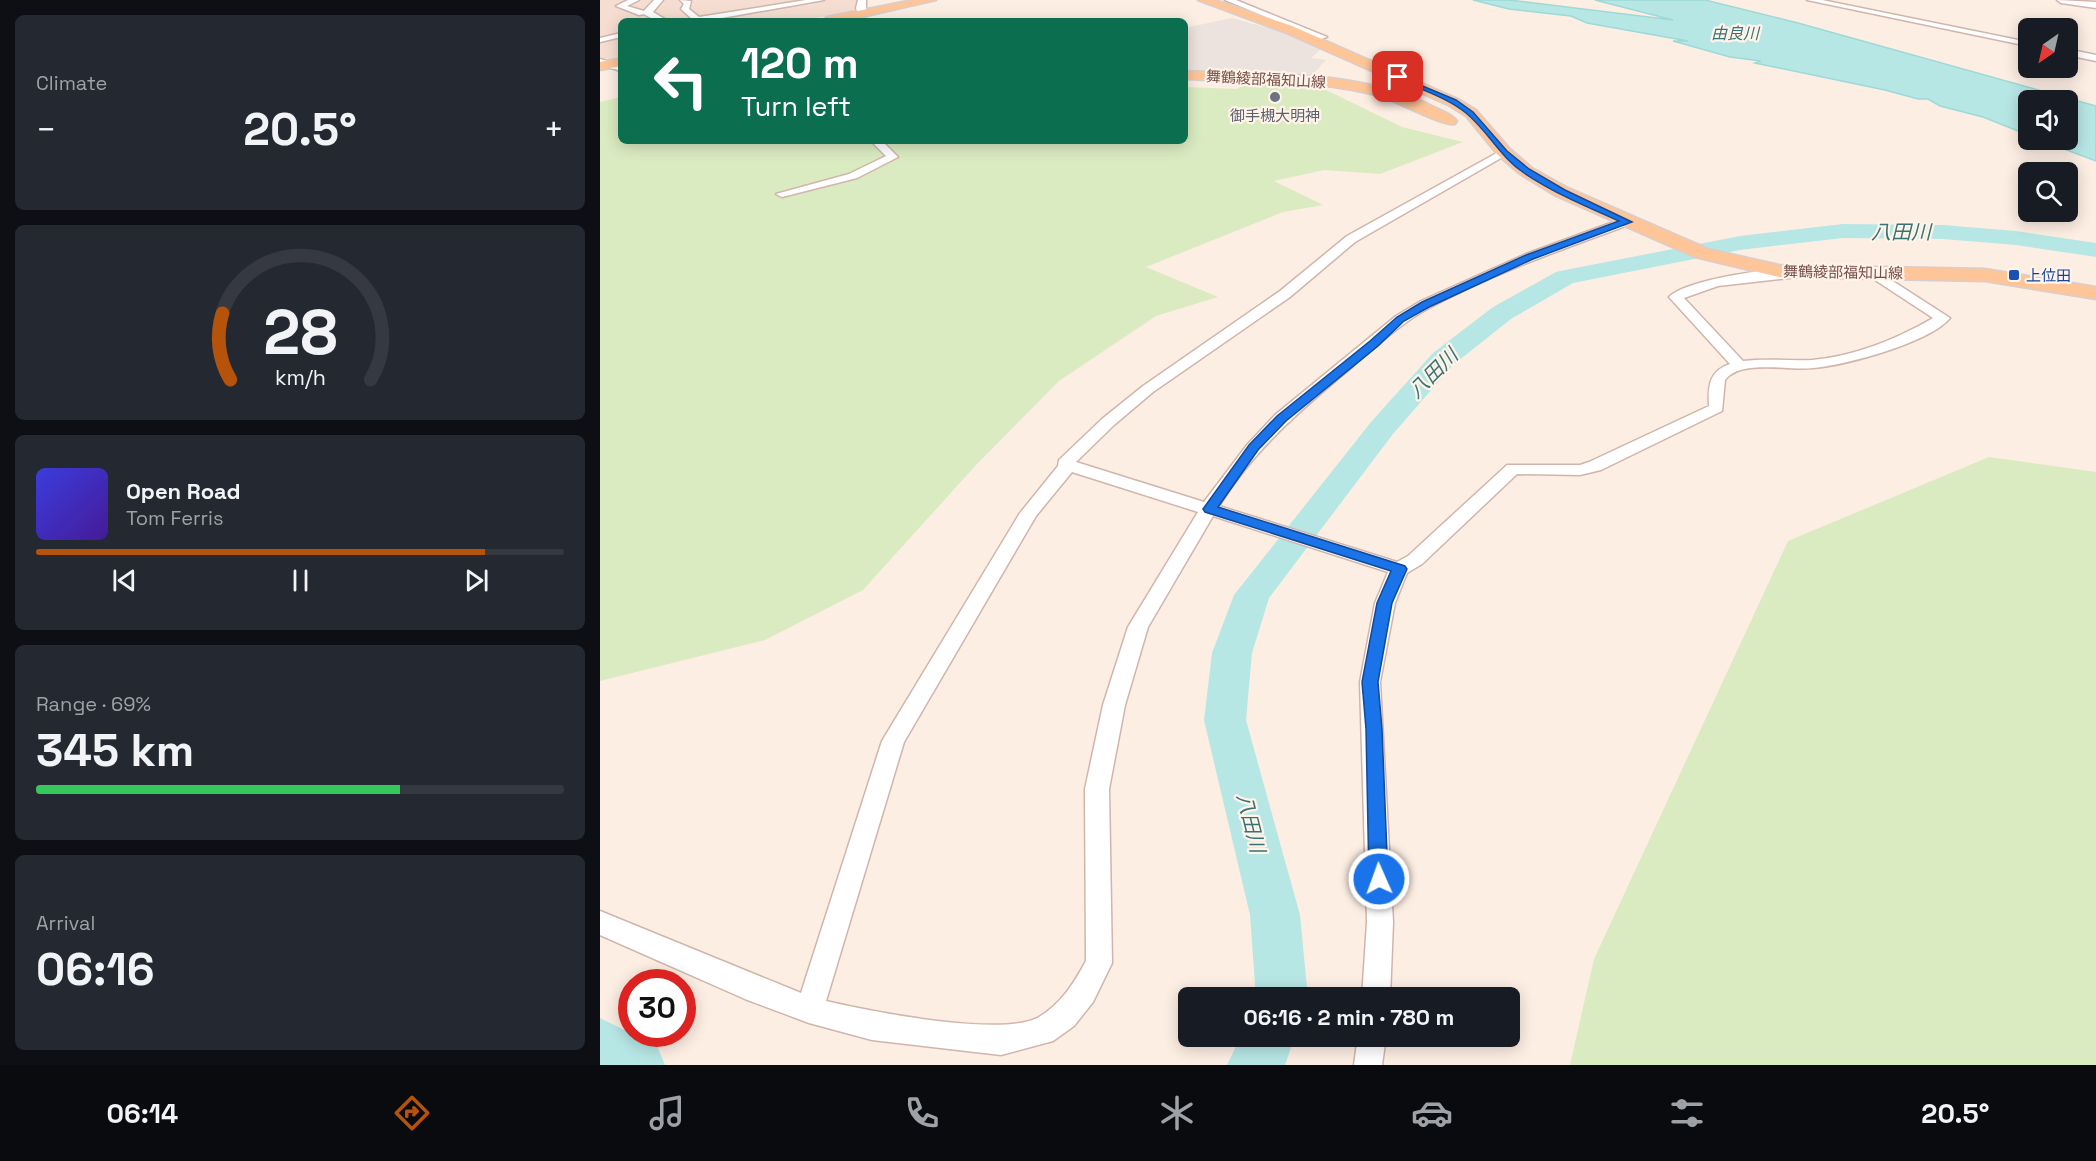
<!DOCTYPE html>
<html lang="en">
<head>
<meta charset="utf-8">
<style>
	:root { --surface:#171b24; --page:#242831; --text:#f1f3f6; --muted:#9ea1a6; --line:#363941; --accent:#b45309 }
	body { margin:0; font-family:"Space Grotesk","Noto Sans JP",sans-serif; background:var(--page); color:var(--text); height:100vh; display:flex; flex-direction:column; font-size:22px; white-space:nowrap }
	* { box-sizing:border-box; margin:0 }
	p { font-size:20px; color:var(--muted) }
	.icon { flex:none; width:33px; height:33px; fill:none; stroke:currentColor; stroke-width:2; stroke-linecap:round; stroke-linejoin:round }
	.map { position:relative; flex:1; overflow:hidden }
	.panel { display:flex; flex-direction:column; gap:15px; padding:15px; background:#0d0f14; width:600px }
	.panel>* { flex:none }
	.top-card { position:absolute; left:18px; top:18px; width:570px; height:126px; border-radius:9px; box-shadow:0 3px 15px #0003; background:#0b6e4f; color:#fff; overflow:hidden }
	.needle { width:39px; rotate:214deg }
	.controls { position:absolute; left:1418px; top:18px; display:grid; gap:12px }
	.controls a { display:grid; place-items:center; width:60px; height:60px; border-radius:9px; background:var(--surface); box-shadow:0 3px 15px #0003; font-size:30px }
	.speed { position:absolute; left:18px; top:969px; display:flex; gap:12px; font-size:30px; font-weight:700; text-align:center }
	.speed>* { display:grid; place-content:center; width:78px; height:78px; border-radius:50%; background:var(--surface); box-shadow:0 3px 15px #0003; line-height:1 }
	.speed .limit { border:9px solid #d22; background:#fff; color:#111 }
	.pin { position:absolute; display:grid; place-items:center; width:51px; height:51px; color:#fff; margin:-26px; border-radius:12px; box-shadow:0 3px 9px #0006 }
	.me { position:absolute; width:66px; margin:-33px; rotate:358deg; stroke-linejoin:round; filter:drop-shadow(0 0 4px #0008) }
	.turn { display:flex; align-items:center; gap:21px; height:126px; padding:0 24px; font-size:27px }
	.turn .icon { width:78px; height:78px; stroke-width:2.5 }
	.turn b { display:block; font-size:42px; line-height:51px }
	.big { font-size:45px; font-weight:700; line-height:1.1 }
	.panel .widget { flex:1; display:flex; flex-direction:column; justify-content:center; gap:9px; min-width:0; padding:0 21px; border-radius:9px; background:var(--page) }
	.panel .dial { align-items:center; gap:0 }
	.dial svg { height:156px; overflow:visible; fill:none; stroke:var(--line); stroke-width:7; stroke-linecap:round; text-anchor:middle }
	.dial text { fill:var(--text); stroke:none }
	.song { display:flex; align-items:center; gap:18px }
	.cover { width:72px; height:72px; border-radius:9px; background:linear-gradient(135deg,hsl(240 70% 55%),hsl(260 70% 35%)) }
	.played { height:6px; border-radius:3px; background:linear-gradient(90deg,var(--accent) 85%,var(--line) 85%) }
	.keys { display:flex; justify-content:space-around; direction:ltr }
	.heat { display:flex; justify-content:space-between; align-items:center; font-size:33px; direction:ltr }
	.charge { height:9px; border-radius:4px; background:linear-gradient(90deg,#34c759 69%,var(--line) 0) }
	.trip { position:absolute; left:578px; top:987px; width:342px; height:60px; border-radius:9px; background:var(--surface); box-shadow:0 3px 15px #0003; font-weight:700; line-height:60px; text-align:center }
	.tabs { display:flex; height:96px; justify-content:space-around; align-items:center; background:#090b0e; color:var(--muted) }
	.tabs .icon { width:42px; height:42px }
	.tabs .active { color:var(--accent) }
	.tabs b { font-size:27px; color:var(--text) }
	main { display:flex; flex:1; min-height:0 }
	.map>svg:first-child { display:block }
	.residential { fill:#f5ded1 }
	.industrial { fill:#ece2de }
	.green { fill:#daebc1 }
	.water { fill:#b7e7e5; stroke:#9dd9d7; stroke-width:1.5 }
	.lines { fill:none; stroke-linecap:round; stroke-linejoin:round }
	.river { fill:#b7e7e5; fill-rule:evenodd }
	.minor-casing { stroke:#d1b5ac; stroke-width:3 }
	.tertiary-casing { stroke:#d1b5ac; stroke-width:3 }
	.primary-casing { stroke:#d9cecc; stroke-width:3 }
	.minor { fill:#fff; fill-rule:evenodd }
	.tertiary { fill:#fff; fill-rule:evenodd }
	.primary { fill:#fec599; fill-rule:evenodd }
	.route { fill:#1a73e8; stroke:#114b97; stroke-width:1.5 }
	.worship-dot { fill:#6b7280; stroke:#fff3ea; stroke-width:2 }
	.transit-dot { fill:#1a4fb4; stroke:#fff3ea; stroke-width:2 }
	.labels { text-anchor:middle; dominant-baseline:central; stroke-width:4.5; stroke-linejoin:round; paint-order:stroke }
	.far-street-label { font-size:15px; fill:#765048; stroke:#fff3ea }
	.far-worship-label { font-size:15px; fill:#5b616d; stroke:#fff3ea }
	.far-transit-label { font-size:15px; fill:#164399; stroke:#fff3ea; text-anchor:start }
	.far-water-label { font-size:16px; font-style:italic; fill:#387473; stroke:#fff3ea }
	.water-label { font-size:20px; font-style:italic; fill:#387473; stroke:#fff3ea }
</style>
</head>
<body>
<main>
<section class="panel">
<div class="widget"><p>Climate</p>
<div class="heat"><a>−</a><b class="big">20.5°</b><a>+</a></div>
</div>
<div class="widget dial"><svg viewBox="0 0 100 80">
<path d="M14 69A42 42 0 1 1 86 69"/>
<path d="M14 69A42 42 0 0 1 10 35" stroke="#b45309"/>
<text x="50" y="56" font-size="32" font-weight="700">28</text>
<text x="50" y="72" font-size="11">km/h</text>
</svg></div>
<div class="widget">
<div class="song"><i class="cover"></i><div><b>Open Road</b><p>Tom Ferris</p></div></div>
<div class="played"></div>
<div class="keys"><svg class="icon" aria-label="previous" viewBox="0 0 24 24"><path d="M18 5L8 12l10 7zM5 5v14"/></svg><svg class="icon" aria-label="pause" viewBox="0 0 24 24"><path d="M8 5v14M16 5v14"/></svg><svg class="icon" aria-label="next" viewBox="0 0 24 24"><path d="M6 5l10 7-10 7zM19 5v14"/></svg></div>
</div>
<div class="widget"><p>Range · 69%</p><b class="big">345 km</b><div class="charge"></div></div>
<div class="widget"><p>Arrival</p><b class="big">06:16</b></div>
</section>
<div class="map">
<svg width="1496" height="1065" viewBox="0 0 1496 1065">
	<rect width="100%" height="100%" fill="#fdeee3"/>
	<!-- residential -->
	<polygon class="residential" points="0,0 257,0 254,11 200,21 21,21 21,56 0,60"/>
	<!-- industrial -->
	<polygon class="industrial" points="632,18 676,30 721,49 711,58 726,60 709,78 585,74 585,28"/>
	<!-- green -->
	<g class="green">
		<polygon points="647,82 703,82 720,87 802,127 863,142 780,174 724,170 674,181 723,205 683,212 546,267 618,297 556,316 459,381 376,465 263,590 165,640 0,681 0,102 21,97 21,141 585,141 585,87 637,89"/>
		<polygon points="1389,457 1496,472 1496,1065 970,1065 994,959 1188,541"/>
	</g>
	<!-- water -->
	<polygon class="water" points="873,0 909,0 1073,20 995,0 1105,0 1198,23 1496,106 1496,161 1440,140 1467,140 1467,100 1428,100 1428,135 1383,117 1340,106 1328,99 1318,99 1285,90 1155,63 1161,61 1130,57 1073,41 1088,41 987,23 971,16 909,9"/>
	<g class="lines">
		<!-- river -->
		<g class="river">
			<polygon points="1243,224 1343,225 1416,231 1496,243 1496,257 1416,245 1343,239 1243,238 1140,250 973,283 911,319 853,365 793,434 669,598 652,653 646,720 700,915 708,998 656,998 650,915 604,720 612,653 634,595 771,422 833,353 893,307 956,272 965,270 1140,236"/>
			<polygon points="0,1018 57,1046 65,1065 0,1065"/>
			<polygon points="641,1036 695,1036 685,1065 627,1065"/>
		</g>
		<!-- minor casing -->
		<g class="minor-casing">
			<g id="minor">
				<polygon points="28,0 39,0 27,6 51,13 39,15 16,6"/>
				<polygon points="80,0 91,1 89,9 99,17 206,0 224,0 105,21 87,21 92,19 81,9 84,4"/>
				<polygon points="625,0 636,0 727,37 720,39"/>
				<polygon points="1207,0 1222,0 1428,42 1428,46"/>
				<polygon points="21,33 21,37 0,42 0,38"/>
				<polygon points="1467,49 1496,55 1496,61 1467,55"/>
				<polygon points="0,59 21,65 21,71 0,65"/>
				<polygon points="271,141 282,141 298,157 257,178 182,197 176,194 249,174 286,156"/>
				<path d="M904,149L909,152L908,154L755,242L690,297L553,392L514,425L476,462L604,502L647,445L675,415L796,316L821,301L926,254L1027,217L1033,221L1031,224C964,249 893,273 829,308C801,323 778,345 753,366C702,409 655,448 619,506L797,562L808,556L907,465H980L989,462L1109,406C1108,386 1109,371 1130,364L1069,297C1085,280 1180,265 1203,270V276L1198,277L1118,286L1084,298L1143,361C1166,358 1189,361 1212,360C1255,356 1297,339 1333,318L1269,276V270L1274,269L1350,318C1329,343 1246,365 1213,368C1190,371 1140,359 1125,380L1122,411L1001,470L980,475L917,474L822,564L807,573L795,603L780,682L793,922L790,998H762L767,922L760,682L775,603L788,572L613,516L548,627L525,705L509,789L512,963L493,1002L474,1026L453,1041L401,1055L272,1040L209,1023L145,999L0,935V911L201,993L282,741L420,513L458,466L459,460L502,419L543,386L680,291L747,236ZM472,472L598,512L528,627L503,705L485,789L486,961C474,983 461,1004 439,1017C403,1038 269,1011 226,1001L304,742L436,516Z"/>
				<polygon points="758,1036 786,1036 782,1065 754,1065"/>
			</g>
		</g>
		<!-- tertiary casing -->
		<g class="tertiary-casing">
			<g id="tertiary">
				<polygon points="54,0 63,0 53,12 68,21 56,21 42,13"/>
				<polygon points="258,0 266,0 266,16 258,14 256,8"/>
				<polygon points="1457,0 1496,2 1496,8 1461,3"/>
			</g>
		</g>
		<!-- primary casing -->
		<g class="primary-casing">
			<g id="primary">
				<polygon points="313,0 336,0 244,21 221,21 227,17"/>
				<polygon points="598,0 615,0 692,26 858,99 876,110 910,149 932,168 968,188 1108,249 1179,265 1385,269 1496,287 1496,299 1385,281 1179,277 1095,257 956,196 920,174 898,155 866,116 848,105 684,32"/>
				<polygon points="21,58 21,66 0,70 0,62"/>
				<path d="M585,71C667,75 759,69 834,107C842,111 852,114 857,121L855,124C844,127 798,102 783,97C719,79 650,82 585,79Z"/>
			</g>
		</g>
		<!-- minor -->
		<use href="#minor" class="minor"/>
		<!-- tertiary -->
		<use href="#tertiary" class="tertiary"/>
		<!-- primary -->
		<use href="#primary" class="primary"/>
	</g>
	<!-- route -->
	<path class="route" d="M796,75L856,100L873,112L907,151L929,169L965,190L1032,222L933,259L829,307L804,321L778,346L686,421L658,450L618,507L805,566L807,569L792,603L778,682L782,729L788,879L785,885L779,888L772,885L769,879L766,729L762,682L777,603L791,571L605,512L603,509L649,445L677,416L770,341L797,317L822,302L926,255L1019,221C987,207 954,193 924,173C900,157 888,131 866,113C846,97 819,89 796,78Z"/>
	<!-- markers -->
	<circle class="worship-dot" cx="675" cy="97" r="6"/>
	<rect class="transit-dot" x="1408" y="269" width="12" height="12" rx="3"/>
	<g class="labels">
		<!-- far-street labels -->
		<g class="far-street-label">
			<text transform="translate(666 79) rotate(3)">舞鶴綾部福知山線</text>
			<text transform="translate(1243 272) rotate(1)">舞鶴綾部福知山線</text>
		</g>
		<!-- far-worship labels -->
		<g class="far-worship-label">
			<text x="675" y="115">御手槻大明神</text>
		</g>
		<!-- far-transit labels -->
		<g class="far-transit-label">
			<text x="1426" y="275">上位田</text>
		</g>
		<!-- far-water labels -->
		<g class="far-water-label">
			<text x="1135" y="33">由良川</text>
		</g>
		<!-- water labels -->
		<g class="water-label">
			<text x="1301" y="232">八田川</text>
			<text transform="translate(833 373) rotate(-45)">八田川</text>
			<text transform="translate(651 823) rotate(76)">八田川</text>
		</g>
	</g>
</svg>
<div class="controls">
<a><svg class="needle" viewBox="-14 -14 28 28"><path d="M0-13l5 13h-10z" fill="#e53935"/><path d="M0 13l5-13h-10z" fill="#9ea1a6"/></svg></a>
<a><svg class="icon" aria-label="sound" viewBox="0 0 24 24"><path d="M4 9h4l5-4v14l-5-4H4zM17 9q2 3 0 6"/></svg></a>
<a><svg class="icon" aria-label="search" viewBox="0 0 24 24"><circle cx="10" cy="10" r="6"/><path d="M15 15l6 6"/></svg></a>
</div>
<div class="speed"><div class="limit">30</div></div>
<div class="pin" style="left:798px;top:77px;background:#d93025"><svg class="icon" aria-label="arrive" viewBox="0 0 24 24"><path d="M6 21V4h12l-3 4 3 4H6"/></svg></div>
<svg class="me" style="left:779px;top:879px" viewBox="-20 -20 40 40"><circle r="17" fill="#1a73e8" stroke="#fff" stroke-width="3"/><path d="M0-11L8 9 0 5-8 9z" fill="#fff"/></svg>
<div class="trip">06:16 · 2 min · 780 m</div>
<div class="top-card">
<div class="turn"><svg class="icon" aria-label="left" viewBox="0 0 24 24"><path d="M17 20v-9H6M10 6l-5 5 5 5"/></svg><div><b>120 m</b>Turn left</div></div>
</div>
</div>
</main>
<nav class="tabs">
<b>06:14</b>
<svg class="icon active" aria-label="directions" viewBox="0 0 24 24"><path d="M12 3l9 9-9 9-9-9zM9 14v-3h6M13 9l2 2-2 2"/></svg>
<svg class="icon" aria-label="music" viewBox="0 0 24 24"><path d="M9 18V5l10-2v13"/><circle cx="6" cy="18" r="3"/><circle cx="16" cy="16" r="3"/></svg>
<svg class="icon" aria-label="phone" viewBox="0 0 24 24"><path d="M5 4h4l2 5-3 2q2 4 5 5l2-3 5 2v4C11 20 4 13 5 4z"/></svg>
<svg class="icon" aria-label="climate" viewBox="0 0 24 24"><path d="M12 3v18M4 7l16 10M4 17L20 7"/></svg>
<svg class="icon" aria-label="car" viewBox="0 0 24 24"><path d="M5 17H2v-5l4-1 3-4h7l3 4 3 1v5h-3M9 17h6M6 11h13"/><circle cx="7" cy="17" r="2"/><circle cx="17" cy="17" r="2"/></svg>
<svg class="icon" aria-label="filters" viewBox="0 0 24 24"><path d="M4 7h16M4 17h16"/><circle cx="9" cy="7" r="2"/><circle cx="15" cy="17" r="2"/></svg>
<b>20.5°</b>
</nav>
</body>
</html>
